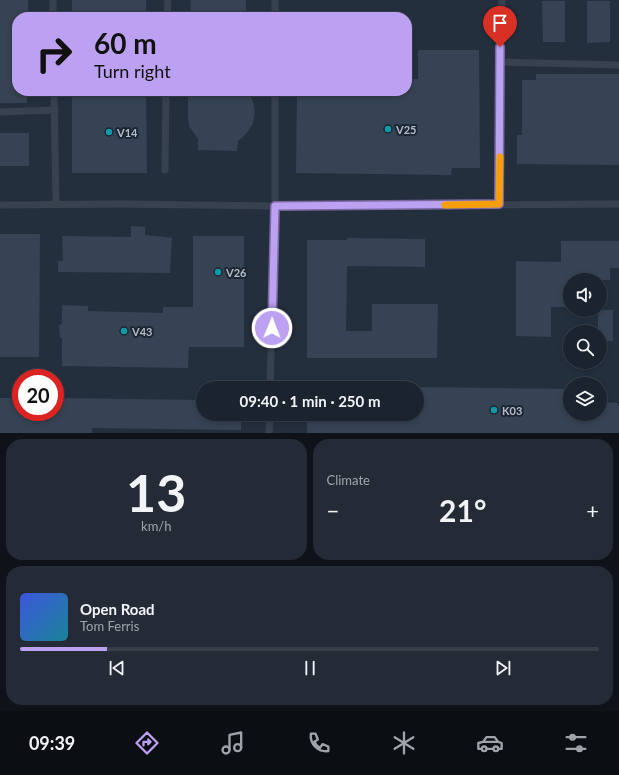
<!DOCTYPE html>
<html lang="en">
<head>
<meta charset="utf-8">
<style>
	:root { --surface:#1b232e; --page:#242b36; --text:#f1f3f6; --muted:#a0a4aa; --line:#39404a; --accent:#bca0f2 }
	body { margin:0; font-family:Lato,sans-serif; background:var(--page); color:var(--text); height:100vh; display:flex; flex-direction:column; font-size:15px; white-space:nowrap }
	* { box-sizing:border-box; margin:0 }
	p { font-size:13px; color:var(--muted) }
	.icon { flex:none; width:22px; height:22px; fill:none; stroke:currentColor; stroke-width:2; stroke-linecap:round; stroke-linejoin:round }
	.map { position:relative; height:433px; overflow:hidden }
	.sheet { display:flex; flex-direction:column; gap:6px; padding:6px; background:#0f1319; flex:1 }
	.sheet>* { flex:none }
	.banner { position:absolute; left:12px; top:12px; width:400px; height:84px; border-radius:16px; box-shadow:0 2px 6px #0003,0 0 0 1px var(--line); background:#bca0f2; color:#111; overflow:hidden }
	.buttons { position:absolute; left:563px; top:273px; display:grid; gap:8px }
	.buttons a { display:grid; place-items:center; width:44px; height:44px; border-radius:50%; background:var(--surface); box-shadow:0 2px 6px #0003,0 0 0 1px var(--line); font-size:20px }
	.speed { position:absolute; left:12px; top:369px; display:flex; gap:8px; font-size:20px; font-weight:700; text-align:center }
	.speed>* { display:grid; place-content:center; width:52px; height:52px; border-radius:50%; background:var(--surface); box-shadow:0 2px 6px #0003,0 0 0 1px var(--line); line-height:1 }
	.speed .limit { border:6px solid #d22; background:#fff; color:#111 }
	.pin { position:absolute; display:grid; place-items:center; width:34px; height:34px; color:#fff; margin:-41px -17px; border-radius:50% 50% 50% 0; rotate:-45deg; box-shadow:0 0 4px #0007 }
	.pin .icon { rotate:45deg }
	.me { position:absolute; width:44px; margin:-22px; rotate:1deg; stroke-linejoin:round; filter:drop-shadow(0 0 3px #0008) }
	.turn { display:flex; align-items:center; gap:14px; height:84px; padding:0 16px; font-size:18px }
	.turn .icon { width:52px; height:52px; stroke-width:2.5 }
	.turn b { display:block; font-size:28px; line-height:34px }
	.big { font-size:30px; font-weight:700; line-height:1.1 }
	.sheet .card { flex:1; display:flex; flex-direction:column; justify-content:center; gap:6px; min-width:0; padding:0 14px; border-radius:16px; background:var(--page) }
	.sheet .dial { align-items:center; gap:0 }
	.dial b { font-size:52px; line-height:1 }
	.song { display:flex; align-items:center; gap:12px }
	.cover { width:48px; height:48px; border-radius:6px; background:linear-gradient(135deg,hsl(230 70% 55%),hsl(190 70% 35%)) }
	.played { height:4px; border-radius:2px; background:linear-gradient(90deg,var(--accent) 15%,var(--line) 15%) }
	.keys { display:flex; justify-content:space-around; direction:ltr }
	.heat { display:flex; justify-content:space-between; align-items:center; font-size:22px; direction:ltr }
	.sheet .tiles { flex:1; display:grid; gap:6px; grid-template-columns:1fr 1fr }
	.card:last-child { grid-column:span 2 }
	.trip { position:absolute; left:196px; top:381px; width:228px; height:40px; border-radius:20px; background:var(--surface); box-shadow:0 2px 6px #0003,0 0 0 1px var(--line); font-weight:700; line-height:40px; text-align:center }
	.tabs { display:flex; height:64px; justify-content:space-around; align-items:center; background:#0b0e12; color:var(--muted) }
	.tabs .icon { width:28px; height:28px }
	.tabs .selected { color:var(--accent) }
	.tabs b { font-size:18px; color:var(--text) }
	.map>svg:first-child { display:block }
	.building { fill:#364354 }
	.lines { fill:none; stroke-linecap:round; stroke-linejoin:round }
	.lane { stroke:#38414e; stroke-width:7 }
	.route-casing { stroke:#7a689d; stroke-width:10 }
	.route { stroke:#bca0f2; stroke-width:7 }
	.slow { stroke:#f59e0b; stroke-width:7 }
	.culture-dot { fill:#0f9aa8; stroke:#1d2633; stroke-width:1.5 }
	.labels { text-anchor:middle; dominant-baseline:central; stroke-width:4; stroke-linejoin:round; paint-order:stroke }
	.poi-label { font-size:11px; font-weight:bold; fill:#b4bcc9; stroke:#1d2633; text-anchor:start }
</style>
</head>
<body>
<div class="map">
<svg width="619" height="433" viewBox="0 0 619 433">
	<rect width="100%" height="100%" fill="#242f3e"/>
	<!-- building -->
	<g class="building">
		<polygon points="0,0 28,0 28,17 17,17 17,91 27,91 27,103 0,103"/>
		<rect x="72" y="0" width="74" height="17"/>
		<polygon points="191,0 246,0 246,17 190,17"/>
		<polygon points="542,1 565,1 565,42 543,42"/>
		<polygon points="587,1 610,1 610,42 587,43"/>
		<polygon points="418,50 479,50 480,168 452,168 451,175 296,173 297,91 407,91 407,79 418,79"/>
		<polygon points="536,74 619,74 619,165 517,164 517,135 522,135 522,80 536,80"/>
		<polygon points="72,91 146,91 147,173 72,173"/>
		<polygon points="192,91 247,91 253,101 255,112 253,123 247,133 238,141 237,151 198,150 198,139 189,126 188,117 188,98"/>
		<rect x="0" y="133" width="29" height="33"/>
		<polygon points="131,226 145,227 145,235 172,238 170,273 58,272 58,261 63,261 62,236 131,237"/>
		<polygon points="0,234 40,234 39,357 0,357"/>
		<polygon points="193,236 244,236 244,347 189,347 188,368 62,366 62,338 60,338 59,325 62,324 62,305 88,306 88,311 163,313 163,307 193,307"/>
		<polygon points="347,238 425,239 425,267 347,266 346,331 372,331 372,304 438,304 437,358 307,358 307,240 347,240"/>
		<polygon points="561,241 619,241 619,268 610,268 610,280 570,280 570,307 551,307 551,337 516,336 516,261 561,262"/>
		<polygon points="598,310 613,310 613,341 600,341 600,332 598,332"/>
		<polygon points="417,387 570,389 570,414 600,414 600,402 618,403 618,406 619,406 619,433 307,433 307,414 417,414"/>
		<polygon points="0,398 21,398 21,412 55,412 55,398 203,400 203,414 241,414 241,430 92,428 92,433 0,433"/>
	</g>
	<g class="lines">
		<!-- lane -->
		<g class="lane">
			<polyline points="53,0 53,17"/>
			<polyline points="167,17 168,0"/>
			<polyline points="275,17 275,0"/>
			<polyline points="499,62 619,65"/>
			<polyline points="54,91 56,204"/>
			<polyline points="0,112 55,110"/>
			<polyline points="165,170 166,91"/>
			<polyline points="499,204 499,62 502,0"/>
			<polyline points="0,205 122,204 275,206 619,204"/>
			<polyline points="270,388 275,206 275,91"/>
			<polyline points="269,433 270,414"/>
		</g>
	</g>
	<g class="lines">
		<!-- route casing -->
		<g class="route-casing">
			<polyline id="route" points="272,328 275,206 499,204 500,47"/>
		</g>
		<!-- route -->
		<use href="#route" class="route"/>
		<!-- slow -->
		<polyline class="slow" points="445,205 499,204 500,157"/>
	</g>
	<!-- markers -->
	<g class="culture-dot">
		<circle cx="388" cy="129" r="4"/>
		<circle cx="109" cy="132" r="4"/>
		<circle cx="218" cy="272" r="4"/>
		<circle cx="124" cy="331" r="4"/>
		<circle cx="494" cy="410" r="4"/>
	</g>
	<g class="labels">
		<!-- poi labels -->
		<g class="poi-label">
			<text x="396" y="129">V25</text>
			<text x="117" y="132">V14</text>
			<text x="226" y="272">V26</text>
			<text x="132" y="331">V43</text>
			<text x="502" y="410">K03</text>
		</g>
	</g>
</svg>
<div class="buttons">
<a><svg class="icon" aria-label="sound" viewBox="0 0 24 24"><path d="M4 9h4l5-4v14l-5-4H4zM17 9q2 3 0 6"/></svg></a>
<a><svg class="icon" aria-label="search" viewBox="0 0 24 24"><circle cx="10" cy="10" r="6"/><path d="M15 15l6 6"/></svg></a>
<a><svg class="icon" aria-label="layers" viewBox="0 0 24 24"><path d="M12 4l9 5-9 5-9-5zM3 14l9 5 9-5"/></svg></a>
</div>
<div class="speed"><div class="limit">20</div></div>
<div class="pin" style="left:500px;top:47px;background:#d93025"><svg class="icon" aria-label="arrive" viewBox="0 0 24 24"><path d="M6 21V4h12l-3 4 3 4H6"/></svg></div>
<svg class="me" style="left:272px;top:328px" viewBox="-20 -20 40 40"><circle r="17" fill="#bca0f2" stroke="#fff" stroke-width="3"/><path d="M0-11L8 9 0 5-8 9z" fill="#fff"/></svg>
<div class="trip">09:40 · 1 min · 250 m</div>
<div class="banner">
<div class="turn"><svg class="icon" aria-label="right" viewBox="0 0 24 24"><path d="M7 20v-9h11M14 6l5 5-5 5"/></svg><div><b>60 m</b>Turn right</div></div>
</div>
</div>
<section class="sheet">
<div class="tiles">
<div class="card dial"><b>13</b><p>km/h</p></div>
<div class="card"><p>Climate</p>
<div class="heat"><a>−</a><b class="big">21°</b><a>+</a></div>
</div>
<div class="card">
<div class="song"><i class="cover"></i><div><b>Open Road</b><p>Tom Ferris</p></div></div>
<div class="played"></div>
<div class="keys"><svg class="icon" aria-label="previous" viewBox="0 0 24 24"><path d="M18 5L8 12l10 7zM5 5v14"/></svg><svg class="icon" aria-label="pause" viewBox="0 0 24 24"><path d="M8 5v14M16 5v14"/></svg><svg class="icon" aria-label="next" viewBox="0 0 24 24"><path d="M6 5l10 7-10 7zM19 5v14"/></svg></div>
</div>
</div>
</section>
<nav class="tabs">
<b>09:39</b>
<svg class="icon selected" aria-label="directions" viewBox="0 0 24 24"><path d="M12 3l9 9-9 9-9-9zM9 14v-3h6M13 9l2 2-2 2"/></svg>
<svg class="icon" aria-label="music" viewBox="0 0 24 24"><path d="M9 18V5l10-2v13"/><circle cx="6" cy="18" r="3"/><circle cx="16" cy="16" r="3"/></svg>
<svg class="icon" aria-label="phone" viewBox="0 0 24 24"><path d="M5 4h4l2 5-3 2q2 4 5 5l2-3 5 2v4C11 20 4 13 5 4z"/></svg>
<svg class="icon" aria-label="climate" viewBox="0 0 24 24"><path d="M12 3v18M4 7l16 10M4 17L20 7"/></svg>
<svg class="icon" aria-label="car" viewBox="0 0 24 24"><path d="M5 17H2v-5l4-1 3-4h7l3 4 3 1v5h-3M9 17h6M6 11h13"/><circle cx="7" cy="17" r="2"/><circle cx="17" cy="17" r="2"/></svg>
<svg class="icon" aria-label="filters" viewBox="0 0 24 24"><path d="M4 7h16M4 17h16"/><circle cx="9" cy="7" r="2"/><circle cx="15" cy="17" r="2"/></svg>
</nav>
</body>
</html>
